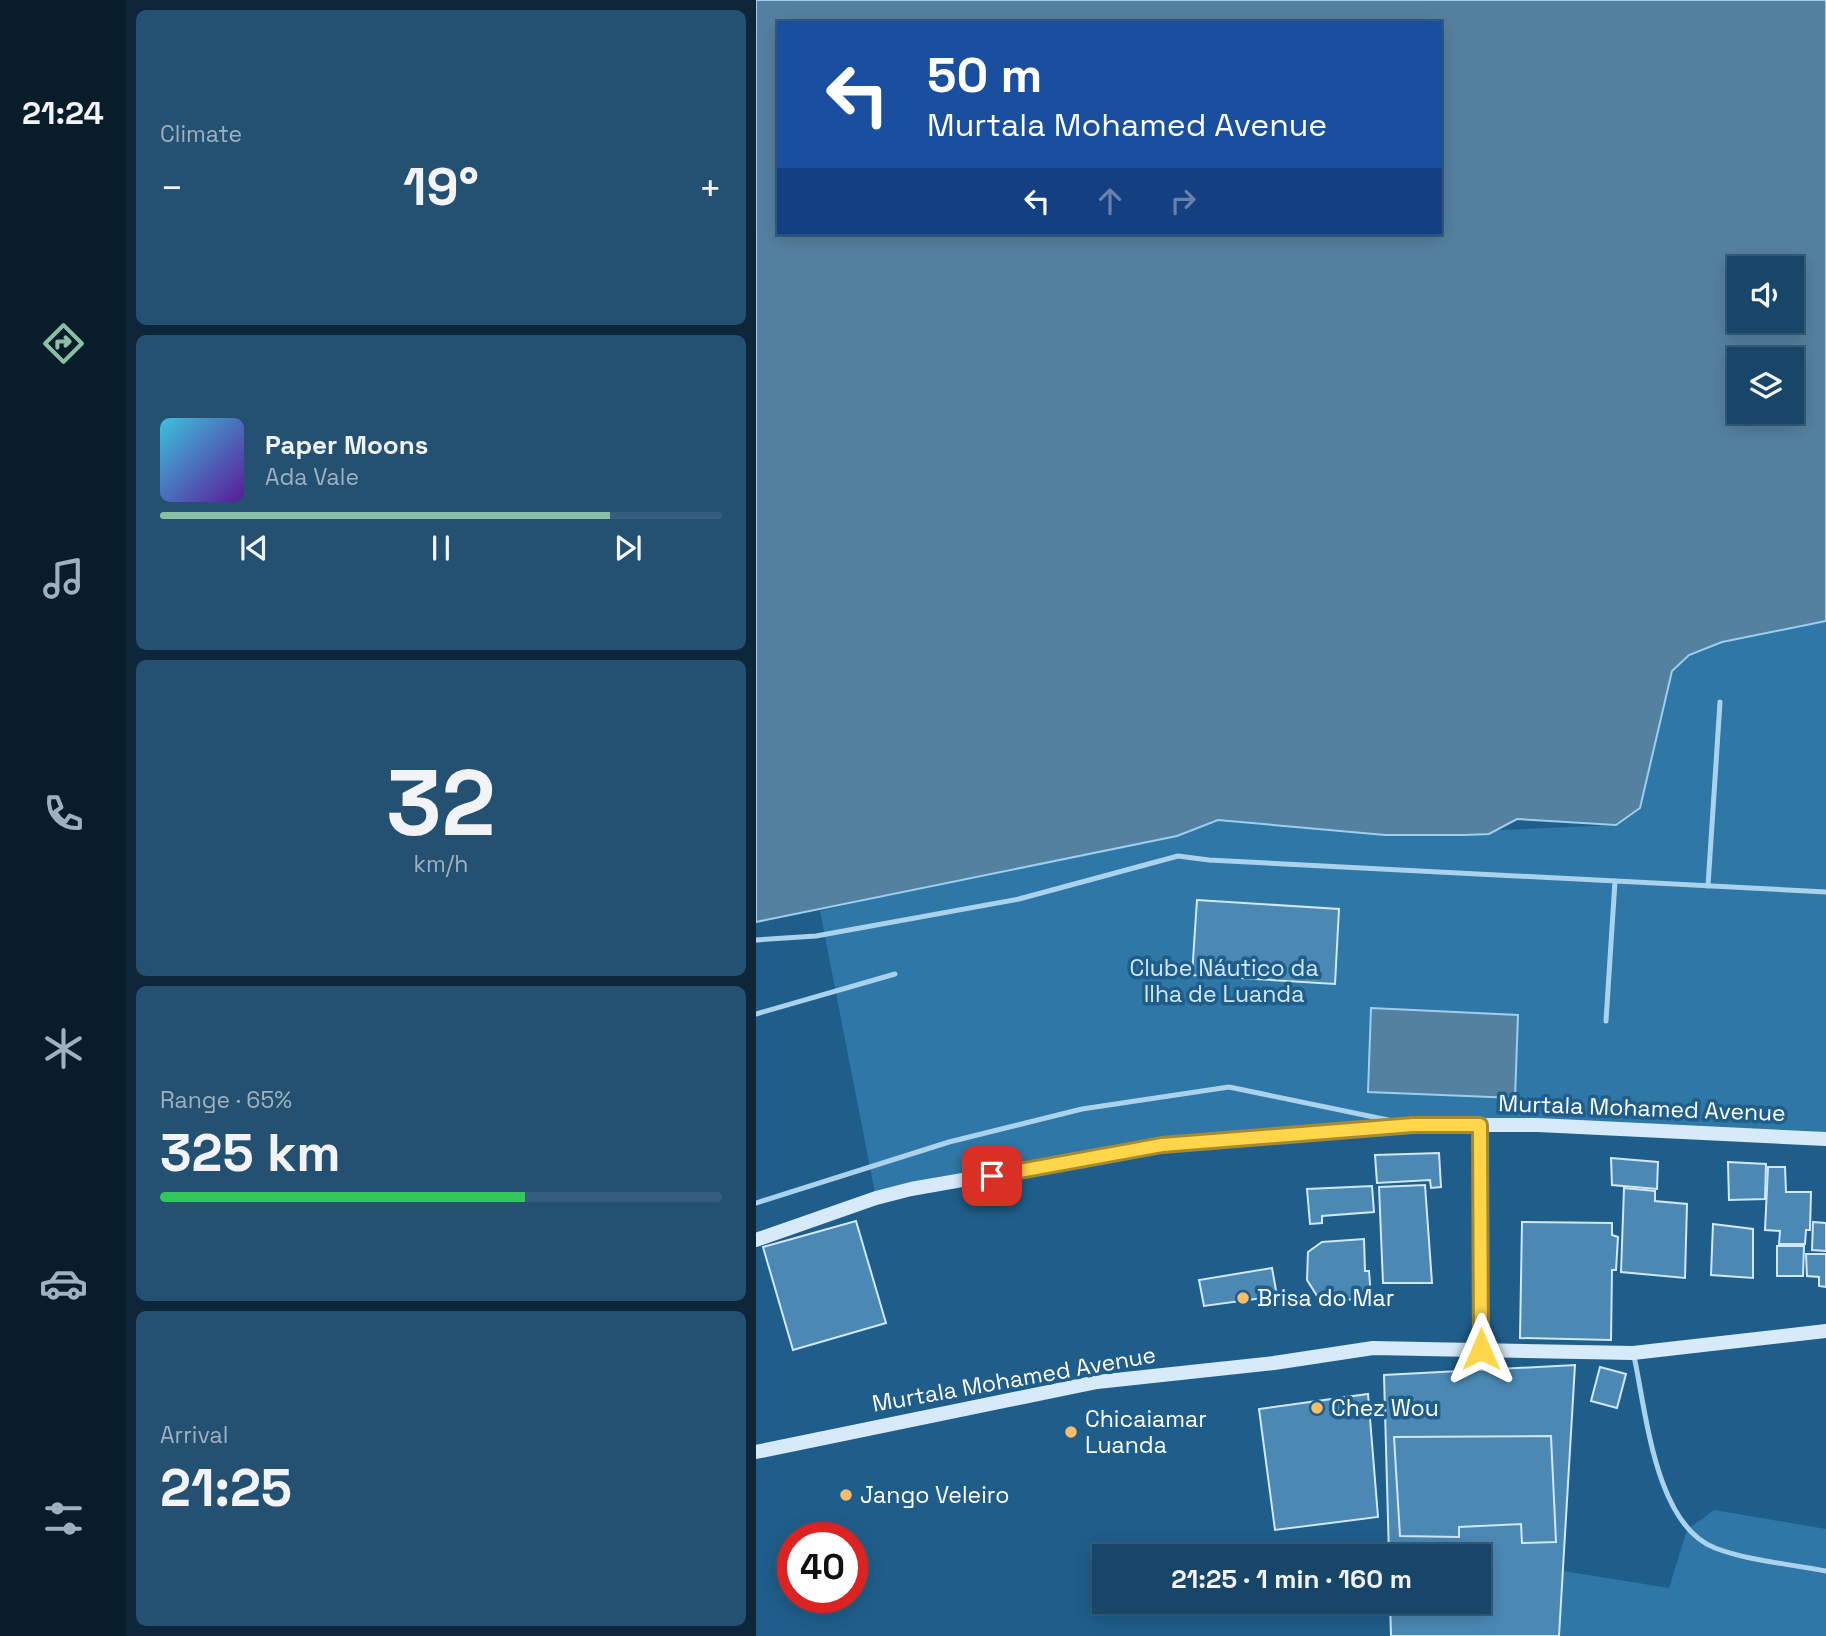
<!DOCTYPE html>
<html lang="en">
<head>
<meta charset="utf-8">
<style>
	:root { --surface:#174668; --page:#245071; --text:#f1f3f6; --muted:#9eb1c0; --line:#365e7c; --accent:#8abfa5 }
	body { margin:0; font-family:"Space Grotesk",sans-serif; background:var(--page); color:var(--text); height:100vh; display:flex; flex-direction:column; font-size:26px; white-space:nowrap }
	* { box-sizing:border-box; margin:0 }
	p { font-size:23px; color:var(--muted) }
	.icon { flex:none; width:38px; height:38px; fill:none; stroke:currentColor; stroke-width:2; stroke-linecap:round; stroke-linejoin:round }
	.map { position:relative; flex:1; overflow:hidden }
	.side { display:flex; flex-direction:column; gap:10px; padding:10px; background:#0d2639; width:630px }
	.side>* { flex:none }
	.top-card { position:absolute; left:21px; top:21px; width:665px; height:214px; border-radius:0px; box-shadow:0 4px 18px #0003,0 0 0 2px var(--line); background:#1a4fa0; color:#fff; overflow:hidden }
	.controls { position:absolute; left:971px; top:256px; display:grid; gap:14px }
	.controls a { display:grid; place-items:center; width:77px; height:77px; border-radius:0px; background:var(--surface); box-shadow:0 4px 18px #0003,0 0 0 2px var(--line); font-size:35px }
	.speed { position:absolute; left:21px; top:1522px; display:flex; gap:14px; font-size:35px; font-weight:700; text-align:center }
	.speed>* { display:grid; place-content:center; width:91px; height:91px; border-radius:50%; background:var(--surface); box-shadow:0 4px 18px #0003,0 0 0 2px var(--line); line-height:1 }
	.speed .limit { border:10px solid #d22; background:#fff; color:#111 }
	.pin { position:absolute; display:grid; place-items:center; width:60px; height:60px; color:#fff; margin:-30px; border-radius:14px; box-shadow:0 4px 10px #0006 }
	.me { position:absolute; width:77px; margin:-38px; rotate:0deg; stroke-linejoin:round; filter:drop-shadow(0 0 5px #0008) }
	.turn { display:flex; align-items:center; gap:24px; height:147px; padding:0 35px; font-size:32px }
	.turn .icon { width:91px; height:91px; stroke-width:2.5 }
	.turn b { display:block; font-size:49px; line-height:60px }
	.lanes { display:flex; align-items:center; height:66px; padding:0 35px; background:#0003; justify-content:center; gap:35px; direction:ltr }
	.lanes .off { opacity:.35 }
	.big { font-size:52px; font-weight:700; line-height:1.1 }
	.side .tile { flex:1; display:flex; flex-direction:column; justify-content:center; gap:10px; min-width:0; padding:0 24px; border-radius:10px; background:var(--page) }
	.side .dial { align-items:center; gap:0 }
	.dial b { font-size:91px; line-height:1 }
	.song { display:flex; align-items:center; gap:21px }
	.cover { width:84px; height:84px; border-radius:10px; background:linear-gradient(135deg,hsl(190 70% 55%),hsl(270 70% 35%)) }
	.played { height:7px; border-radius:4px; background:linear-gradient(90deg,var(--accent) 80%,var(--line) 80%) }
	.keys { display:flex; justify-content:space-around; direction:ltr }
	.heat { display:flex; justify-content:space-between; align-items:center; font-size:38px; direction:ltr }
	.charge { height:10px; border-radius:5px; background:linear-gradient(90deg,#34c759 65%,var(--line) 0) }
	.trip { position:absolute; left:336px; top:1544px; width:399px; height:70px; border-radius:0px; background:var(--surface); box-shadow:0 4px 18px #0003,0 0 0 2px var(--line); font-weight:700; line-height:70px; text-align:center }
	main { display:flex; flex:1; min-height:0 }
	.tab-bar { display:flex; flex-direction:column; width:126px; justify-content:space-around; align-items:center; background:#091c2a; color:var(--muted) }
	.tab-bar .icon { width:49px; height:49px }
	.tab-bar .active { color:var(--accent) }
	.tab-bar b { font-size:32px; color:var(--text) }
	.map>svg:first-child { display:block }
	.green { fill:#2f77a6 }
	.water { fill:#5581a0; stroke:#9eceed; stroke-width:2; fill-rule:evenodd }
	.building { fill:#4b89b4; stroke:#d0e8f8; stroke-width:2 }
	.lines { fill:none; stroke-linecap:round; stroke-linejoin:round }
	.lane { stroke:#abd2ec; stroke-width:5 }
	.secondary { stroke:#d6eaf9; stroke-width:14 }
	.route-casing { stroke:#a68a30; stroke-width:18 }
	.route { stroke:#ffd54a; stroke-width:12 }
	.poi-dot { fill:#fabb6a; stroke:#1f5e8a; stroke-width:2.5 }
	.labels { text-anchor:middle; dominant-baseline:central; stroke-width:7; stroke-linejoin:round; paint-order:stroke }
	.park-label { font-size:23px; fill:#d0e8f8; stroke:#1f5e8a }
	.street-label { font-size:23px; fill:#fff; stroke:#1f5e8a }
	.poi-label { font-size:23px; fill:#fff; stroke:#1f5e8a; text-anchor:start }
</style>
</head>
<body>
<main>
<nav class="tab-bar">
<b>21:24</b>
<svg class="icon active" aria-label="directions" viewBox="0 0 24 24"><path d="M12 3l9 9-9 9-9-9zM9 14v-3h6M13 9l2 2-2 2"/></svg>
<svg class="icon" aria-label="music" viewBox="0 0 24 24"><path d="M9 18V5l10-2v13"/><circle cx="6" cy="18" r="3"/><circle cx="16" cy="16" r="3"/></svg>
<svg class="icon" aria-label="phone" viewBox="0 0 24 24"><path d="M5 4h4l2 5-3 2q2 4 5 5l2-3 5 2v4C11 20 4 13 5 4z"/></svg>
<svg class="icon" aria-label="climate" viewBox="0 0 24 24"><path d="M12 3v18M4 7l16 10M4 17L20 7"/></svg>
<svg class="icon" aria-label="car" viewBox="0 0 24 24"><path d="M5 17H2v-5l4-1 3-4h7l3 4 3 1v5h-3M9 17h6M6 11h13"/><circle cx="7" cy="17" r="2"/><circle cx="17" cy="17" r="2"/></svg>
<svg class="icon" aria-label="filters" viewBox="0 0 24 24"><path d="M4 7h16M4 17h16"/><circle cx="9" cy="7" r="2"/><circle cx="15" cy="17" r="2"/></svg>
</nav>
<section class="side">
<div class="tile"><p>Climate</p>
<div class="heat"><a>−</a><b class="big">19°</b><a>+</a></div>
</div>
<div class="tile">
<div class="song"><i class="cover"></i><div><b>Paper Moons</b><p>Ada Vale</p></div></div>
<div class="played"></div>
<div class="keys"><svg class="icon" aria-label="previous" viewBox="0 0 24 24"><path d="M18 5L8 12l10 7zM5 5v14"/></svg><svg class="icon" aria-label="pause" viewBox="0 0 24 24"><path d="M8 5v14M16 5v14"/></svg><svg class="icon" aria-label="next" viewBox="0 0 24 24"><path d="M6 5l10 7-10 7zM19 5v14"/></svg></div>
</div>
<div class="tile dial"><b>32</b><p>km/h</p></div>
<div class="tile"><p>Range · 65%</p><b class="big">325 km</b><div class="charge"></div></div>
<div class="tile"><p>Arrival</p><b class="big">21:25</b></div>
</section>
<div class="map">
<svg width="1070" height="1636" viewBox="0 0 1070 1636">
	<rect width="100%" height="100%" fill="#1f5e8a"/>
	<!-- green -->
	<g class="green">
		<polygon points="1070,621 1070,1139 657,1125 406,1145 120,1198 64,911 462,820 629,835 860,825 884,808 916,671 933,655 966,642"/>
		<polygon points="958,1510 1070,1529 1070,1636 804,1636 807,1571 913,1588 931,1530"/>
	</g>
	<!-- water -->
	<g class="water">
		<path d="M0,0H1070V621L966,642L933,655L916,671L884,808L860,825L761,819L733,834L709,835H629L462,820L421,836L0,922ZM23,23H684V233H23ZM984,268H1036V320H984ZM984,359H1036V411H984Z"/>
		<polygon points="615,1008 762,1015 759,1098 612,1092"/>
	</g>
	<!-- building -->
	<g class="building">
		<polygon points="441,900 583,909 579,984 436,975"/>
		<polygon points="683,1153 685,1187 675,1188 674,1180 621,1183 619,1155"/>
		<polygon points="855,1158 902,1162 901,1189 856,1185"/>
		<polygon points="972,1162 1010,1164 1009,1199 973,1200"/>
		<polygon points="1012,1167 1029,1167 1030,1192 1055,1192 1054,1230 1050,1230 1049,1244 1023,1244 1024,1231 1009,1230"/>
		<polygon points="669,1185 676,1283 627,1283 623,1187"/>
		<polygon points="616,1186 618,1212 566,1216 566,1223 554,1224 551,1189"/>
		<polygon points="868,1188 899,1191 899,1201 931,1204 929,1278 865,1272"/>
		<polygon points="100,1221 130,1323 37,1350 7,1247"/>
		<polygon points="766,1222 856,1223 856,1235 862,1237 860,1270 856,1270 855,1340 764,1338"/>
		<polygon points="1057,1222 1070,1223 1070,1251 1056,1250"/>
		<polygon points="957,1224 997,1229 997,1278 955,1275"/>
		<polygon points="608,1239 609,1271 613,1271 615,1298 572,1301 563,1299 551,1280 552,1252 566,1242"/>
		<polygon points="1021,1246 1048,1246 1047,1276 1021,1276"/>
		<polygon points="1050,1254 1070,1254 1070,1287 1063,1286 1063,1277 1051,1276"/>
		<polygon points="516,1268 521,1296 448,1306 443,1280"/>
		<polygon points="819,1365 803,1636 635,1636 634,1601 723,1601 723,1556 633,1556 628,1375"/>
		<polygon points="844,1367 870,1374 861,1408 835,1401"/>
		<polygon points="612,1394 622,1517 519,1530 503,1409"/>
		<polygon points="795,1436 800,1542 766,1543 765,1524 703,1527 703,1537 644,1536 638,1437"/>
	</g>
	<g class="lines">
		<!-- lane -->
		<g class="lane">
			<polyline points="952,886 964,702"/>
			<polyline points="0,940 60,936 263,899 422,856 453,860 1070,892"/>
			<polyline points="0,1014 139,974"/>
			<polyline points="850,1021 859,881"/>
			<polyline points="0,1203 193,1142 326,1109 473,1087 637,1121"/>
			<path d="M878,1356C890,1411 899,1525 959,1548C993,1561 1034,1564 1070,1571"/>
		</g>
		<!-- secondary -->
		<g class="secondary">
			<polyline points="724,1125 725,1349"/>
			<polyline points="0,1240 120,1198 155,1189 406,1145 657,1125 782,1125 1070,1139"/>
			<polyline points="0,1452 341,1382 518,1363 617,1348 877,1353 1070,1331"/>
		</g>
	</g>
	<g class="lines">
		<!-- route casing -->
		<g class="route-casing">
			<polyline id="route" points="236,1176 406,1145 657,1125 724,1125 725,1349"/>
		</g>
		<!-- route -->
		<use href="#route" class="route"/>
	</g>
	<!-- markers -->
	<g class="poi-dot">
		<circle cx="487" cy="1298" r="7"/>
		<circle cx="561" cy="1408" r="7"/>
		<circle cx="315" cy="1432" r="7"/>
		<circle cx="90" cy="1495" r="7"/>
	</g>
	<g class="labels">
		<!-- park labels -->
		<g class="park-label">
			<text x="468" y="968">Clube Náutico da<tspan x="468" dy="26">Ilha de Luanda</tspan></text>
		</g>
		<!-- street labels -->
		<g class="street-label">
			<text transform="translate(886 1108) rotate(2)">Murtala Mohamed Avenue</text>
			<text transform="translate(258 1379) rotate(-10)">Murtala Mohamed Avenue</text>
		</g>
		<!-- poi labels -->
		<g class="poi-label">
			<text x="501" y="1298">Brisa do Mar</text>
			<text x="575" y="1408">Chez Wou</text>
			<text x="329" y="1419">Chicaiamar<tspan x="329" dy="26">Luanda</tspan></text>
			<text x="104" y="1495">Jango Veleiro</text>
		</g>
	</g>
</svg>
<div class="controls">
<a><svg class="icon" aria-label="sound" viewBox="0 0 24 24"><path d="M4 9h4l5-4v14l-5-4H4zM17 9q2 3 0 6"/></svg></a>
<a><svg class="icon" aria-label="layers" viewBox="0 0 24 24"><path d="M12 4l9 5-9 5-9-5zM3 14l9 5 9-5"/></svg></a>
</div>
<div class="speed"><div class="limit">40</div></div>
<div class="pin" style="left:236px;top:1176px;background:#d93025"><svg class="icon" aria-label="arrive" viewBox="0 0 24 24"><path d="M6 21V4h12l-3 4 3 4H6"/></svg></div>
<svg class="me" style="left:725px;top:1349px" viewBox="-20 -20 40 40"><path d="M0-17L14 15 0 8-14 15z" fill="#ffd54a" stroke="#fff" stroke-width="4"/></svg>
<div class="trip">21:25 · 1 min · 160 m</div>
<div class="top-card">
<div class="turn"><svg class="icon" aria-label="left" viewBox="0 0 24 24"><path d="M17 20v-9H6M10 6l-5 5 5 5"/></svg><div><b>50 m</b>Murtala Mohamed Avenue</div></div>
<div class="lanes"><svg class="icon" aria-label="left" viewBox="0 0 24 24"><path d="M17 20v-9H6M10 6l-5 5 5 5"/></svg><svg class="icon off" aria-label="ahead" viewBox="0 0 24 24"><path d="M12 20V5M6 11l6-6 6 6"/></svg><svg class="icon off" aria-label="right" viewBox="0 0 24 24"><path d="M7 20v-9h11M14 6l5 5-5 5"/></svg></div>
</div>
</div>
</main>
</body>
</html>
